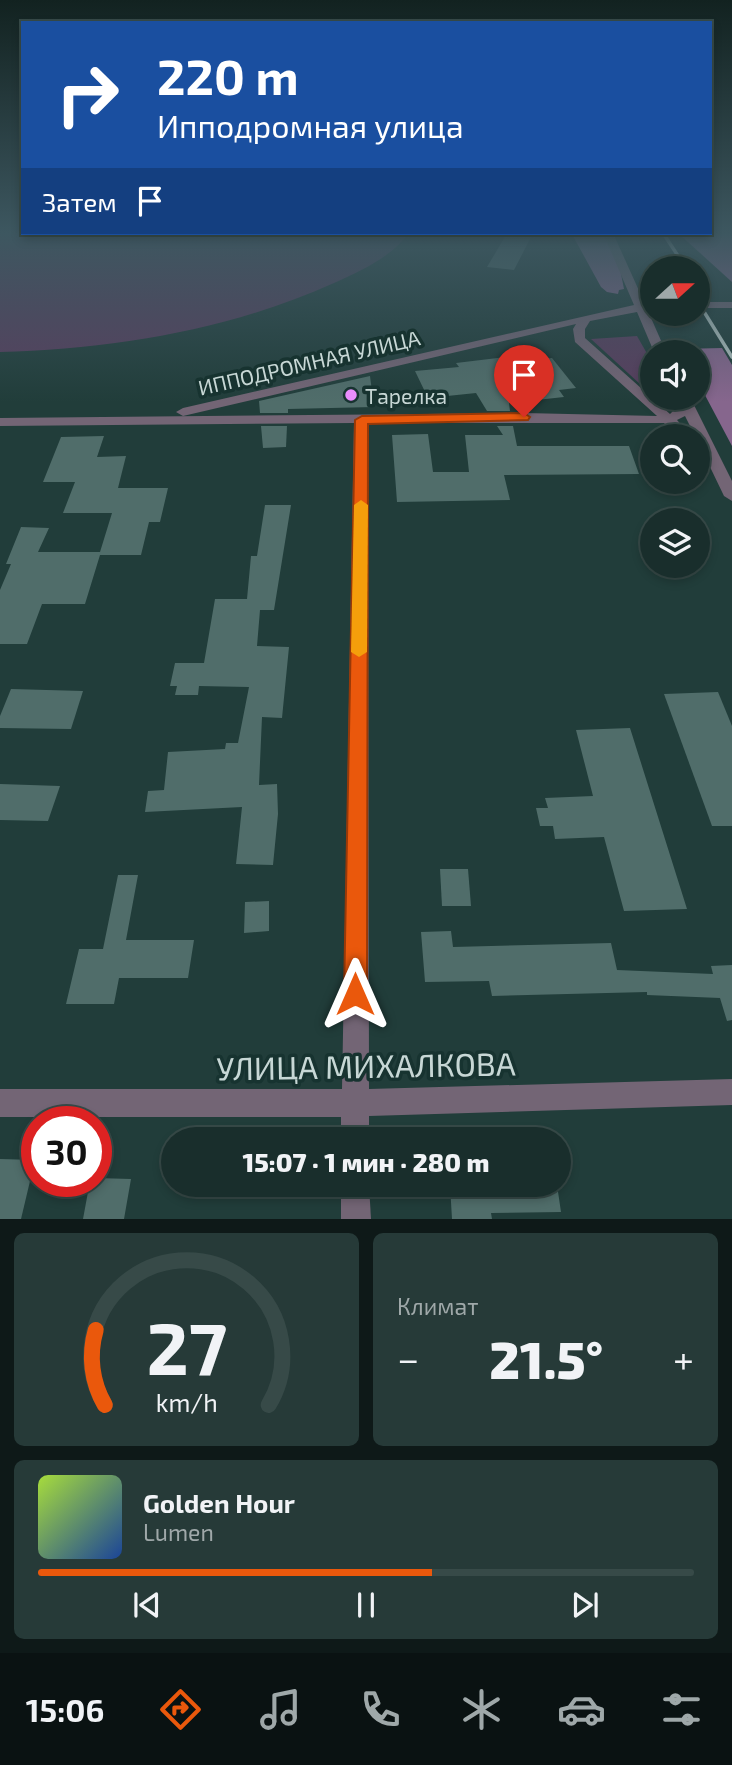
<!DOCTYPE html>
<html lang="ru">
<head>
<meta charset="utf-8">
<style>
	:root { --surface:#192e2c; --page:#263a38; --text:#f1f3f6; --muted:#9fa8a9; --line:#374a48; --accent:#ea580c }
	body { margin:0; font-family:"Exo 2",sans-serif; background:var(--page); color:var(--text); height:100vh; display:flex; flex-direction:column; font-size:26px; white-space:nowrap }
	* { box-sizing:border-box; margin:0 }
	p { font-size:23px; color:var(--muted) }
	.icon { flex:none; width:38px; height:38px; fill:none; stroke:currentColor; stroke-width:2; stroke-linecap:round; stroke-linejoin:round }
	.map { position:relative; height:1219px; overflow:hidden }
	.drawer { display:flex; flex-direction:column; gap:14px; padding:14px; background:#0e1918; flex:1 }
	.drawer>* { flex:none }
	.top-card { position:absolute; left:21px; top:21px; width:691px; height:214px; border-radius:0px; box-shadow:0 4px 10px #0003,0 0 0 2px var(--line); background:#1a4fa0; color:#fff; overflow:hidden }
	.needle { width:46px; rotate:69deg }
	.tools { position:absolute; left:640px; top:256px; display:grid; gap:14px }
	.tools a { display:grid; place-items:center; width:70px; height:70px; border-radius:50%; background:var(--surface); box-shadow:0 4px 10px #0003,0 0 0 2px var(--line); font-size:35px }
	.speed { position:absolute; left:21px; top:1106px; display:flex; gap:14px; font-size:35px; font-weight:700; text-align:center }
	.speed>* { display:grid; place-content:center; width:91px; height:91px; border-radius:50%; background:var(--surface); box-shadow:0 4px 10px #0003,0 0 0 2px var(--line); line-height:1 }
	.speed .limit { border:10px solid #d22; background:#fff; color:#111 }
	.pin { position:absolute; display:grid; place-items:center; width:60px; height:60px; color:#fff; margin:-72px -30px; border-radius:50% 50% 50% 0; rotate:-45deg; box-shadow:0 0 7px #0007 }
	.pin .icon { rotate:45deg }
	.me { position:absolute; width:77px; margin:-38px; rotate:0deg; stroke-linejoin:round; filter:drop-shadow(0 0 5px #0008) }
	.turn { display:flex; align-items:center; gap:24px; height:147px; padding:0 21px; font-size:32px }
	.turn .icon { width:91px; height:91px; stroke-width:2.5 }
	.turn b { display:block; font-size:49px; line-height:60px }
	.then { display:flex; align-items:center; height:66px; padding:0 21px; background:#0003; gap:14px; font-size:26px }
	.big { font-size:52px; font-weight:800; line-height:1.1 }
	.drawer .tile { flex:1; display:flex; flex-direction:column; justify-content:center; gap:10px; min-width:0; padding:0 24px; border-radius:10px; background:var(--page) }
	.drawer .dial { align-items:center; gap:0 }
	.dial svg { height:182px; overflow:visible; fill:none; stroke:var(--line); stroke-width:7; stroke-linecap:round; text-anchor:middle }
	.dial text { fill:var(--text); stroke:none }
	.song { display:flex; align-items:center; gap:21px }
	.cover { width:84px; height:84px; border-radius:10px; background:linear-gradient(135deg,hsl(80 70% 55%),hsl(220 70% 35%)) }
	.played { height:7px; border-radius:4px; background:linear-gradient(90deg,var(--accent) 60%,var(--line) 60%) }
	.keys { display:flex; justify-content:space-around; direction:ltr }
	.heat { display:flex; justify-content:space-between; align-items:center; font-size:38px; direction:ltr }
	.drawer .tiles { flex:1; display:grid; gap:14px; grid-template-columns:1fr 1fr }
	.tile:last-child { grid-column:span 2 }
	.trip { position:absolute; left:161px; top:1127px; width:410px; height:70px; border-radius:35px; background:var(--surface); box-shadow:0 4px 10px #0003,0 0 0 2px var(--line); font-weight:800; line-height:70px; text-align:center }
	.tab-bar { display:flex; height:112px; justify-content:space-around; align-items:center; background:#0a1212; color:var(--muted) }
	.tab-bar .icon { width:49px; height:49px }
	.tab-bar .current { color:var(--accent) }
	.tab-bar b { font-size:32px; color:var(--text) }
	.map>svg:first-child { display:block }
	.green { fill:#583e5e }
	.forest { fill:#86668d }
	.building { fill:#506d6a }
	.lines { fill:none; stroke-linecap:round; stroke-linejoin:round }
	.minor { fill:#736575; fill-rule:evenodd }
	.rail { stroke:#b2c3c1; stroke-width:3.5 }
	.route { fill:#ea580c; stroke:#983908; stroke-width:2 }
	.slow { fill:#f59e0b }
	.poi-dot { fill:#ea8dfd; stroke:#173330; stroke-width:2.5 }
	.labels { text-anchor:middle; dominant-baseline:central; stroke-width:7; stroke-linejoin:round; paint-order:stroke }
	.far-street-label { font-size:21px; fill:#c7d7d5; stroke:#173330 }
	.far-poi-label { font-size:21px; fill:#c7d7d5; stroke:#173330; text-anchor:start }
	.near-street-label { font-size:32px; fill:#c7d7d5; stroke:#173330 }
</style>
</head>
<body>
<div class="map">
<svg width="732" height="1219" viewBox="0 0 732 1219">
	<rect width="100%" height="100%" fill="#213d3a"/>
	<!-- green -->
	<g class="green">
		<path d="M0,232L23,233H409C391,257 361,271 334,283C230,330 114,349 0,352Z"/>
		<polygon points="637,336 653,364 653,396 591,339"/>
	</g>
	<!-- forest -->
	<g class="forest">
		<polygon points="732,232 732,282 678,233"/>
		<polygon points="584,233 613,233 624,289 619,290 618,294 607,292 601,287 573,236"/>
		<polygon points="722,348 732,365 732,446 698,382 698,352 682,352 680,349"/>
	</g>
	<!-- building -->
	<g class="building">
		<polygon points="506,235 531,237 514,270 487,267"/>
		<polygon points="531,354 536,360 552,358 576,388 559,390 564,397 509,403 510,411 487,411 476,393 428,398 415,371 459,367 456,363"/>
		<polygon points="370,376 374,407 288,409 288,413 260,413 259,401"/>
		<polygon points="261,426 287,426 286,447 263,448"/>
		<polygon points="497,426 513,426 517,446 629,446 639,474 504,475 510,500 397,502 392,435 428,434 433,472 469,472 465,435 503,435"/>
		<polygon points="104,436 97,457 126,456 118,488 168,488 160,522 149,522 141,555 100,555 85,604 42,604 27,644 0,644 0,590 11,564 6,564 21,527 49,528 38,552 100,552 112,513 63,513 75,482 43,482 61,437"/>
		<polygon points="265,505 291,505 274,610 260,610 257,646 289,647 282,718 262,717 259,785 277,784 278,814 273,865 236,864 242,807 145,812 148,791 164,790 168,752 225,749 226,743 238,743 249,687 199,686 198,695 175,695 177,686 170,686 175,663 204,663 215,599 247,599 251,556 257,556"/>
		<polygon points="11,689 83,691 71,729 0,728 0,716"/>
		<polygon points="718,692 732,726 732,826 712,826 664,694"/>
		<polygon points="630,728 647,782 687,909 624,911 604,837 555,839 553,826 540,826 536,808 548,808 545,798 593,796 576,730"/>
		<polygon points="0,784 60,786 48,821 0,820"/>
		<polygon points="440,869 468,869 471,906 442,906"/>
		<polygon points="118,875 138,875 126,940 194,940 188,978 119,978 114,1004 66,1004 79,949 103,949"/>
		<polygon points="269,901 269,931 244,933 245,902"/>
		<polygon points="451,931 453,947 611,943 617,970 713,974 711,966 732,965 732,1020 727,1021 720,998 647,995 647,992 492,996 489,981 425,982 421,932"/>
		<polygon points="0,1159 35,1160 21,1219 0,1219"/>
		<polygon points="96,1178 131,1179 124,1219 83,1219 90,1181 96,1181"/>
		<polygon points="450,1185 557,1185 561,1212 491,1213 492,1219 452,1219"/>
	</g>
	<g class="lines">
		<!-- minor -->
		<g class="minor">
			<polygon points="603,233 613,233 645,304 653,304 653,310 648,311 666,352 654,352 637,312 590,321 585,329 585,338 670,414 680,404 676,397 690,397 732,481 732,501 724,496 698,442 698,436 695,436 685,416 677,420 691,436 676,436 664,423 368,423 369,1089 732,1079 732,1105 369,1116 369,1139 341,1139 341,1117 0,1117 0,1089 342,1089 354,423 0,426 0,418 524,413 657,416 575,342 573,329 576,324 183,416 176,412 183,408 634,305"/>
			<rect x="698" y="302" width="34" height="6"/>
			<polygon points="341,1185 369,1185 371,1219 341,1219"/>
		</g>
		<!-- rail -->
		<g class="rail">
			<polyline points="663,233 686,268"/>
			<polyline points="698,302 732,357"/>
		</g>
	</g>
	<!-- sky -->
	<linearGradient id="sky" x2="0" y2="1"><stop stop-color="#122220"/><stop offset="0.58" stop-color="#3d5760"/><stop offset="1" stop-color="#3d5760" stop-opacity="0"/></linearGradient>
	<rect width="732" height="402" fill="url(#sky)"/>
	<!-- route -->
	<polygon class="route" points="524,413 530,417 528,420 368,424 367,994 364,1001 355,1004 347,1001 344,994 355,420 362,416"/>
	<!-- slow -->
	<polygon class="slow" points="361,500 368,505 367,652 359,657 351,652 354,505"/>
	<!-- markers -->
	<circle class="poi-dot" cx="351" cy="395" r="7"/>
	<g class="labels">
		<!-- far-street labels -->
		<g class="far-street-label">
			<text transform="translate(309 362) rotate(-13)">ИППОДРОМНАЯ УЛИЦА</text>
		</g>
		<!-- far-poi labels -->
		<g class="far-poi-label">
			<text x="365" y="395">Тарелка</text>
		</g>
		<!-- near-street labels -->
		<g class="near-street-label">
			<text transform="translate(366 1065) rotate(-1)">УЛИЦА МИХАЛКОВА</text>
		</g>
	</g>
</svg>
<div class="tools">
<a><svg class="needle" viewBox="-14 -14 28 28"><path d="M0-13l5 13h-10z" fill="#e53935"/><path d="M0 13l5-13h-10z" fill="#9fa8a9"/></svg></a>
<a><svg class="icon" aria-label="sound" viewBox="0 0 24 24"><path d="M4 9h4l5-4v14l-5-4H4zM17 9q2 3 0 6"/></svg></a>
<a><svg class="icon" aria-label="search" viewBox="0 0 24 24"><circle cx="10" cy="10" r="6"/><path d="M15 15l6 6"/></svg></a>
<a><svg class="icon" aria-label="layers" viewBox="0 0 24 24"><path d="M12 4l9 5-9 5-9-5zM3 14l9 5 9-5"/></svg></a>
</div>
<div class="speed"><div class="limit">30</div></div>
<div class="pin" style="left:524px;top:417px;background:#d93025"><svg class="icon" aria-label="arrive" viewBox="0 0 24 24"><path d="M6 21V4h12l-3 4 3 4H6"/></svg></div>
<svg class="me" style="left:355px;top:994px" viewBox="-20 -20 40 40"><path d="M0-17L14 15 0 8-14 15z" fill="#ea580c" stroke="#fff" stroke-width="4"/></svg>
<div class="trip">15:07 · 1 мин · 280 m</div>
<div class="top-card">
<div class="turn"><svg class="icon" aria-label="right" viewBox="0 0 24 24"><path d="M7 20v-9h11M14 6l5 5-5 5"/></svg><div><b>220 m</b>Ипподромная улица</div></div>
<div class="then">Затем<svg class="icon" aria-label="arrive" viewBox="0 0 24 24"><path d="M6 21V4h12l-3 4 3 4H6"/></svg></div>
</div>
</div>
<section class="drawer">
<div class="tiles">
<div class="tile dial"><svg viewBox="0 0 100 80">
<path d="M14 69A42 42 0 1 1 86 69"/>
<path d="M14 69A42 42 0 0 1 10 36" stroke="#ea580c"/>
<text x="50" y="56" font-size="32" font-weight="700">27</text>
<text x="50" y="72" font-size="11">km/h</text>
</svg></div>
<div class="tile"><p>Климат</p>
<div class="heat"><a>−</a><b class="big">21.5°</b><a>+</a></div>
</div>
<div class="tile">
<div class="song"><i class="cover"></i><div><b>Golden Hour</b><p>Lumen</p></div></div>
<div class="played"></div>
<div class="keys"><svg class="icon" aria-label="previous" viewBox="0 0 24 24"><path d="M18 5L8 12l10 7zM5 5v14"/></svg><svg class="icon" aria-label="pause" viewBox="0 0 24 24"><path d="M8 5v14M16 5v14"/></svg><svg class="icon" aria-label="next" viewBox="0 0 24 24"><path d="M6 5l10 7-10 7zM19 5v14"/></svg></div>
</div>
</div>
</section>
<nav class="tab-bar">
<b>15:06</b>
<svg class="icon current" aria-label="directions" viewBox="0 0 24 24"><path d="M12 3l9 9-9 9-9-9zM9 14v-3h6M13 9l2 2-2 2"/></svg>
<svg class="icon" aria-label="music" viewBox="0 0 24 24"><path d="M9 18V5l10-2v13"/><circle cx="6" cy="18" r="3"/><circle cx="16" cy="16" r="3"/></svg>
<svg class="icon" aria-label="phone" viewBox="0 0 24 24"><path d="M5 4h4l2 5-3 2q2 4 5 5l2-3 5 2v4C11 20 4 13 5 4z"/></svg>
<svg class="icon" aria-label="climate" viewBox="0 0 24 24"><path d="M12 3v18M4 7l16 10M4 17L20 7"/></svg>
<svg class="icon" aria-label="car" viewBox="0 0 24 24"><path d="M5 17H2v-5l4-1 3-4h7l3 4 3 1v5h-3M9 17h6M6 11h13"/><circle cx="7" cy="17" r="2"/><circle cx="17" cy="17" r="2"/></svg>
<svg class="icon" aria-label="filters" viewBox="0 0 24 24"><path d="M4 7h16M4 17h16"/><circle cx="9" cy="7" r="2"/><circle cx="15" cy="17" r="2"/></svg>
</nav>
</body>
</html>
